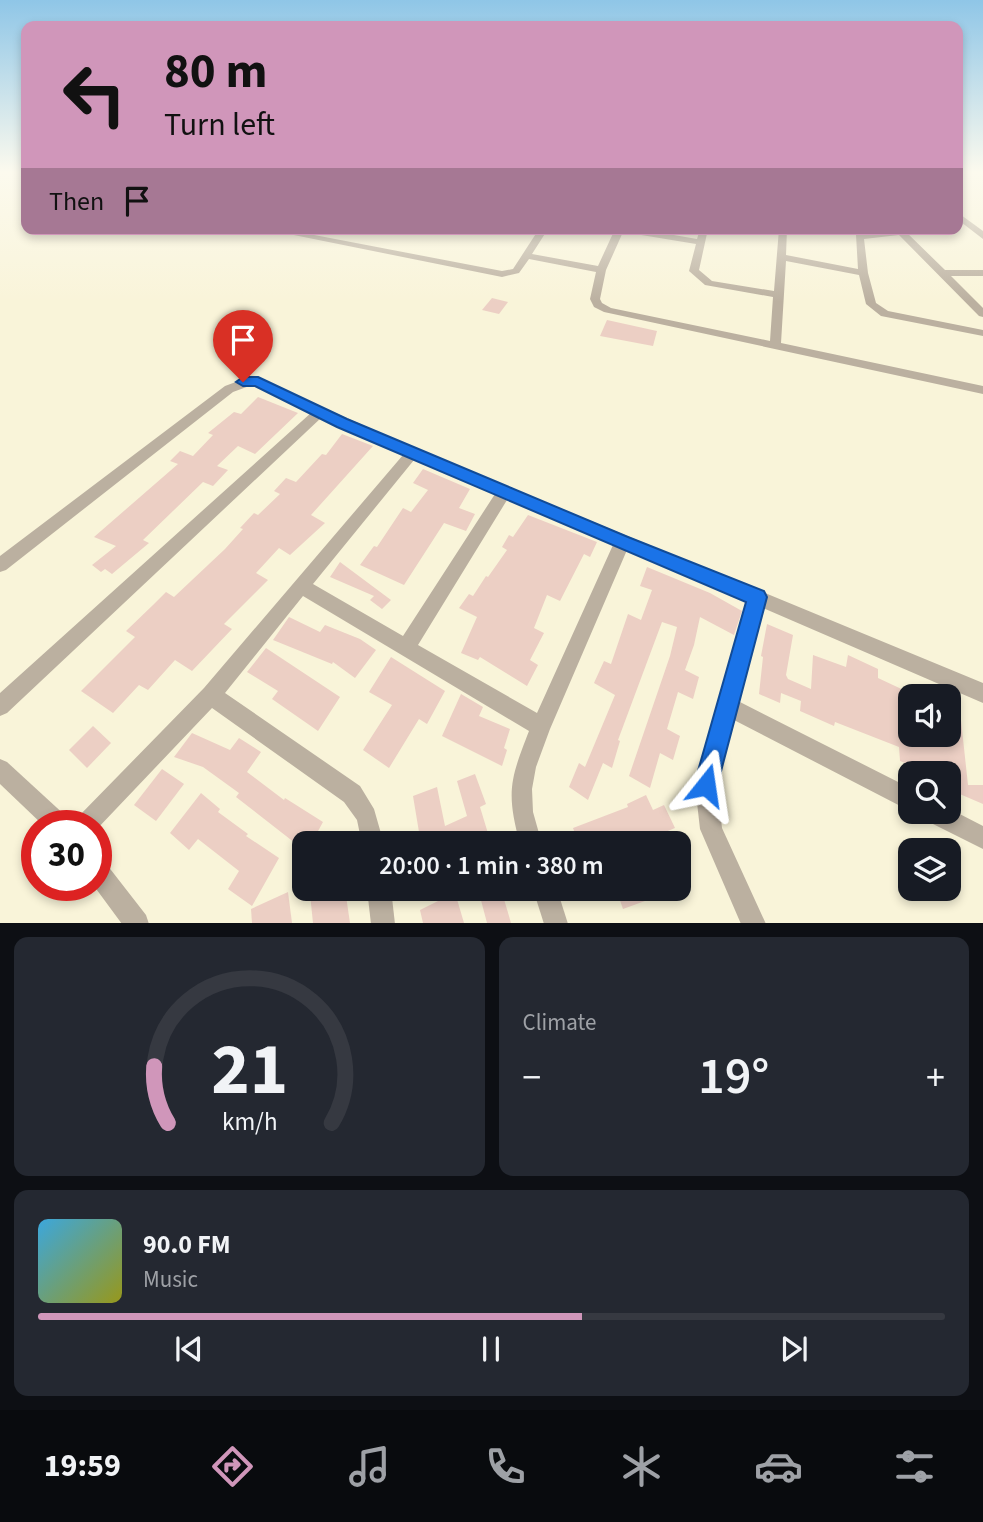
<!DOCTYPE html>
<html lang="en">
<head>
<meta charset="utf-8">
<style>
	:root { --surface:#171b24; --page:#242831; --text:#f1f3f6; --muted:#9ea1a6; --line:#363941; --accent:#d096ba }
	body { margin:0; font-family:"Source Sans 3",sans-serif; background:var(--page); color:var(--text); height:100vh; display:flex; flex-direction:column; font-size:26px; white-space:nowrap }
	* { box-sizing:border-box; margin:0 }
	p { font-size:23px; color:var(--muted) }
	.icon { flex:none; width:38px; height:38px; fill:none; stroke:currentColor; stroke-width:2; stroke-linecap:round; stroke-linejoin:round }
	.map { position:relative; height:923px; overflow:hidden }
	.panel { display:flex; flex-direction:column; gap:14px; padding:14px; background:#0d0f14; flex:1 }
	.panel>* { flex:none }
	.top-card { position:absolute; left:21px; top:21px; width:942px; height:214px; border-radius:14px; box-shadow:0 4px 10px #0003; background:#d096ba; color:#111; overflow:hidden }
	.controls { position:absolute; left:898px; top:684px; display:grid; gap:14px }
	.controls a { display:grid; place-items:center; width:63px; height:63px; border-radius:14px; background:var(--surface); box-shadow:0 4px 10px #0003; font-size:35px }
	.speed { position:absolute; left:21px; top:810px; display:flex; gap:14px; font-size:35px; font-weight:700; text-align:center }
	.speed>* { display:grid; place-content:center; width:91px; height:91px; border-radius:50%; background:var(--surface); box-shadow:0 4px 10px #0003; line-height:1 }
	.speed .limit { border:10px solid #d22; background:#fff; color:#111 }
	.pin { position:absolute; display:grid; place-items:center; width:60px; height:60px; color:#fff; margin:-72px -30px; border-radius:50% 50% 50% 0; rotate:-45deg; box-shadow:0 0 7px #0007 }
	.pin .icon { rotate:45deg }
	.me { position:absolute; width:77px; margin:-38px; rotate:15deg; stroke-linejoin:round; filter:drop-shadow(0 0 5px #0008) }
	.turn { display:flex; align-items:center; gap:24px; height:147px; padding:0 28px; font-size:32px }
	.turn .icon { width:91px; height:91px; stroke-width:2.5 }
	.turn b { display:block; font-size:49px; line-height:60px }
	.then { display:flex; align-items:center; height:66px; padding:0 28px; background:#0003; gap:14px; font-size:26px }
	.big { font-size:52px; font-weight:600; line-height:1.1 }
	.panel .widget { flex:1; display:flex; flex-direction:column; justify-content:center; gap:10px; min-width:0; padding:0 24px; border-radius:14px; background:var(--page) }
	.panel .dial { align-items:center; gap:0 }
	.dial svg { height:182px; overflow:visible; fill:none; stroke:var(--line); stroke-width:7; stroke-linecap:round; text-anchor:middle }
	.dial text { fill:var(--text); stroke:none }
	.song { display:flex; align-items:center; gap:21px }
	.cover { width:84px; height:84px; border-radius:10px; background:linear-gradient(135deg,hsl(200 70% 55%),hsl(60 70% 35%)) }
	.played { height:7px; border-radius:4px; background:linear-gradient(90deg,var(--accent) 60%,var(--line) 60%) }
	.keys { display:flex; justify-content:space-around; direction:ltr }
	.heat { display:flex; justify-content:space-between; align-items:center; font-size:38px; direction:ltr }
	.panel .tiles { flex:1; display:grid; gap:14px; grid-template-columns:1fr 1fr }
	.widget:last-child { grid-column:span 2 }
	.trip { position:absolute; left:292px; top:831px; width:399px; height:70px; border-radius:14px; background:var(--surface); box-shadow:0 4px 10px #0003; font-weight:600; line-height:70px; text-align:center }
	.tabs { display:flex; height:112px; justify-content:space-around; align-items:center; background:#090b0e; color:var(--muted) }
	.tabs .icon { width:49px; height:49px }
	.tabs .on { color:var(--accent) }
	.tabs b { font-size:32px; color:var(--text) }
	.map>svg:first-child { display:block }
	.building { fill:#eccfc4 }
	.lines { fill:none; stroke-linecap:round; stroke-linejoin:round }
	.street { fill:#bbb0a0; fill-rule:evenodd }
	.route { fill:#1a73e8; stroke:#114b97; stroke-width:2 }
</style>
</head>
<body>
<div class="map">
<svg width="983" height="924" viewBox="0 0 983 924">
	<rect width="100%" height="100%" fill="#f9f4d9"/>
	<!-- building -->
	<g class="building">
		<polygon points="492,298 508,302 499,314 482,310"/>
		<polygon points="607,320 657,331 653,346 600,336"/>
		<polygon points="258,397 298,413 255,454 238,446 217,466 228,470 213,486 203,482 143,540 149,543 112,574 105,569 101,572 92,565 116,546 94,537 178,464 170,461 180,451 193,456 213,435 208,433 234,412 241,414"/>
		<polygon points="342,434 373,446 311,515 325,523 290,555 279,548 256,573 268,580 224,624 232,629 192,671 175,660 148,690 139,685 113,713 81,691 135,637 126,631 153,605 166,592 174,597 225,549 243,529 240,528 254,513 258,515 280,494 274,491 286,478 296,482 322,454 326,455"/>
		<polygon points="423,469 470,489 459,508 475,514 466,531 444,523 404,585 360,565 374,546 377,547 403,508 411,512 428,490 413,483"/>
		<polygon points="528,515 597,542 590,557 584,554 560,601 547,595 534,628 544,633 530,660 538,665 527,686 480,657 478,660 461,653 477,617 459,608 469,594 473,596 486,576 488,577 507,550 502,547 509,535 513,537"/>
		<polygon points="340,562 391,600 382,609 370,600 374,596 330,577"/>
		<polygon points="647,567 710,593 742,611 734,635 700,617 694,645 685,670 699,677 693,699 678,692 667,729 680,736 673,760 660,753 650,788 629,776 670,656 677,627 662,622 618,740 620,741 612,768 603,763 588,800 569,787 579,763 585,767 615,695 594,683 604,661 611,664 628,614 641,620 652,590 640,586"/>
		<polygon points="289,617 320,632 325,625 360,639 376,650 355,678 333,662 332,664 273,640"/>
		<polygon points="767,624 793,635 786,675 788,679 811,689 813,655 846,667 848,655 878,669 878,678 910,693 910,735 948,735 948,705 960,711 968,785 983,785 983,804 948,789 948,774 933,774 900,761 899,747 835,722 834,726 800,711 801,701 781,693 780,703 759,694 763,657 761,656"/>
		<polygon points="266,648 340,697 318,731 272,699 278,691 247,672"/>
		<polygon points="391,657 445,691 427,724 419,719 389,768 363,750 392,705 369,692"/>
		<polygon points="461,694 483,707 479,716 510,729 504,748 507,750 502,766 442,736"/>
		<polygon points="93,726 111,743 87,768 69,750"/>
		<polygon points="192,733 230,750 239,738 261,752 247,772 284,800 285,798 323,822 311,844 304,844 304,850 236,797 239,793 203,767 174,757"/>
		<polygon points="162,769 184,784 156,821 134,805"/>
		<polygon points="475,774 486,804 480,807 490,840 482,844 421,844 413,796 437,787 445,826 467,816 457,781"/>
		<polygon points="201,793 220,809 218,812 248,834 246,836 279,858 252,906 228,889 239,871 198,839 189,850 170,833"/>
		<polygon points="646,795 653,810 664,805 675,828 663,833 668,844 579,844 573,828 628,807 627,804"/>
		<polygon points="323,889 345,889 350,923 313,923 310,894"/>
		<polygon points="439,889 454,889 464,923 423,923 420,910 442,899"/>
		<polygon points="478,889 501,889 511,923 487,923"/>
		<polygon points="616,889 641,889 645,901 623,909"/>
		<polygon points="288,892 292,923 252,923 251,909"/>
	</g>
	<g class="lines">
		<!-- street -->
		<g class="street">
			<polygon points="957,212 983,231 983,239 957,219"/>
			<path d="M264,229H283L502,271L513,269L539,229H548L532,254L598,266L615,229H639L697,239L700,229H708L699,270L712,281L774,291L779,229H787L786,255L858,269L856,235L903,229L945,270H983V276H951L983,308V317L979,316L899,235L864,239L868,273L876,303L888,311L983,330V336L881,316L866,304L859,275L786,261L781,343L983,386V394L604,312L594,307L590,299L596,272L529,259L519,273L502,277ZM623,232L696,244L689,271L705,285L773,297L770,341L611,308L602,303L600,299L606,270Z"/>
			<path d="M252,376L417,449L983,683V703L763,608L738,701L910,788V811L734,720L717,785L722,828L766,924H741L700,829L695,785L747,602L627,550L550,729L536,767L532,789L533,812L542,844H520C506,792 510,780 529,731L303,596L225,693L360,786L374,809L384,844H362L357,820L344,802L212,708L96,830V826H74L77,818L204,688L403,455L322,417L7,713L0,716V693L312,412L252,385L233,392L6,570L0,572V556L225,386ZM414,460L495,494L403,636L313,584ZM507,500L613,545L537,713L418,645Z"/>
			<polygon points="0,759 7,762 68,818 71,826 44,826 0,784"/>
			<polygon points="948,808 983,826 983,849 925,820 922,812 948,812"/>
			<polygon points="96,858 104,861 146,915 149,924 122,924 94,886 96,886"/>
			<polygon points="367,889 391,889 395,924 371,924"/>
			<polygon points="533,889 557,889 568,924 544,924"/>
		</g>
	</g>
	<!-- sky -->
	<linearGradient id="sky" x2="0" y2="1"><stop stop-color="#8fc6e7"/><stop offset="0.57" stop-color="#fcfaee"/><stop offset="1" stop-color="#fcfaee" stop-opacity="0"/></linearGradient>
	<rect width="983" height="302" fill="url(#sky)"/>
	<!-- route -->
	<polygon class="route" points="258,377 347,419 628,537 764,591 767,597 715,794 706,797 698,794 694,785 746,602 337,427 255,386 243,386 236,382 243,377"/>
</svg>
<div class="controls">
<a><svg class="icon" aria-label="sound" viewBox="0 0 24 24"><path d="M4 9h4l5-4v14l-5-4H4zM17 9q2 3 0 6"/></svg></a>
<a><svg class="icon" aria-label="search" viewBox="0 0 24 24"><circle cx="10" cy="10" r="6"/><path d="M15 15l6 6"/></svg></a>
<a><svg class="icon" aria-label="layers" viewBox="0 0 24 24"><path d="M12 4l9 5-9 5-9-5zM3 14l9 5 9-5"/></svg></a>
</div>
<div class="speed"><div class="limit">30</div></div>
<div class="pin" style="left:243px;top:382px;background:#d93025"><svg class="icon" aria-label="arrive" viewBox="0 0 24 24"><path d="M6 21V4h12l-3 4 3 4H6"/></svg></div>
<svg class="me" style="left:706px;top:785px" viewBox="-20 -20 40 40"><path d="M0-17L14 15 0 8-14 15z" fill="#1a73e8" stroke="#fff" stroke-width="4"/></svg>
<div class="trip">20:00 · 1 min · 380 m</div>
<div class="top-card">
<div class="turn"><svg class="icon" aria-label="left" viewBox="0 0 24 24"><path d="M17 20v-9H6M10 6l-5 5 5 5"/></svg><div><b>80 m</b>Turn left</div></div>
<div class="then">Then<svg class="icon" aria-label="arrive" viewBox="0 0 24 24"><path d="M6 21V4h12l-3 4 3 4H6"/></svg></div>
</div>
</div>
<section class="panel">
<div class="tiles">
<div class="widget dial"><svg viewBox="0 0 100 80">
<path d="M14 69A42 42 0 1 1 86 69"/>
<path d="M14 69A42 42 0 0 1 8 44" stroke="#d096ba"/>
<text x="50" y="56" font-size="32" font-weight="700">21</text>
<text x="50" y="72" font-size="11">km/h</text>
</svg></div>
<div class="widget"><p>Climate</p>
<div class="heat"><a>−</a><b class="big">19°</b><a>+</a></div>
</div>
<div class="widget">
<div class="song"><i class="cover"></i><div><b>90.0 FM</b><p>Music</p></div></div>
<div class="played"></div>
<div class="keys"><svg class="icon" aria-label="previous" viewBox="0 0 24 24"><path d="M18 5L8 12l10 7zM5 5v14"/></svg><svg class="icon" aria-label="pause" viewBox="0 0 24 24"><path d="M8 5v14M16 5v14"/></svg><svg class="icon" aria-label="next" viewBox="0 0 24 24"><path d="M6 5l10 7-10 7zM19 5v14"/></svg></div>
</div>
</div>
</section>
<nav class="tabs">
<b>19:59</b>
<svg class="icon on" aria-label="directions" viewBox="0 0 24 24"><path d="M12 3l9 9-9 9-9-9zM9 14v-3h6M13 9l2 2-2 2"/></svg>
<svg class="icon" aria-label="music" viewBox="0 0 24 24"><path d="M9 18V5l10-2v13"/><circle cx="6" cy="18" r="3"/><circle cx="16" cy="16" r="3"/></svg>
<svg class="icon" aria-label="phone" viewBox="0 0 24 24"><path d="M5 4h4l2 5-3 2q2 4 5 5l2-3 5 2v4C11 20 4 13 5 4z"/></svg>
<svg class="icon" aria-label="climate" viewBox="0 0 24 24"><path d="M12 3v18M4 7l16 10M4 17L20 7"/></svg>
<svg class="icon" aria-label="car" viewBox="0 0 24 24"><path d="M5 17H2v-5l4-1 3-4h7l3 4 3 1v5h-3M9 17h6M6 11h13"/><circle cx="7" cy="17" r="2"/><circle cx="17" cy="17" r="2"/></svg>
<svg class="icon" aria-label="filters" viewBox="0 0 24 24"><path d="M4 7h16M4 17h16"/><circle cx="9" cy="7" r="2"/><circle cx="15" cy="17" r="2"/></svg>
</nav>
</body>
</html>
